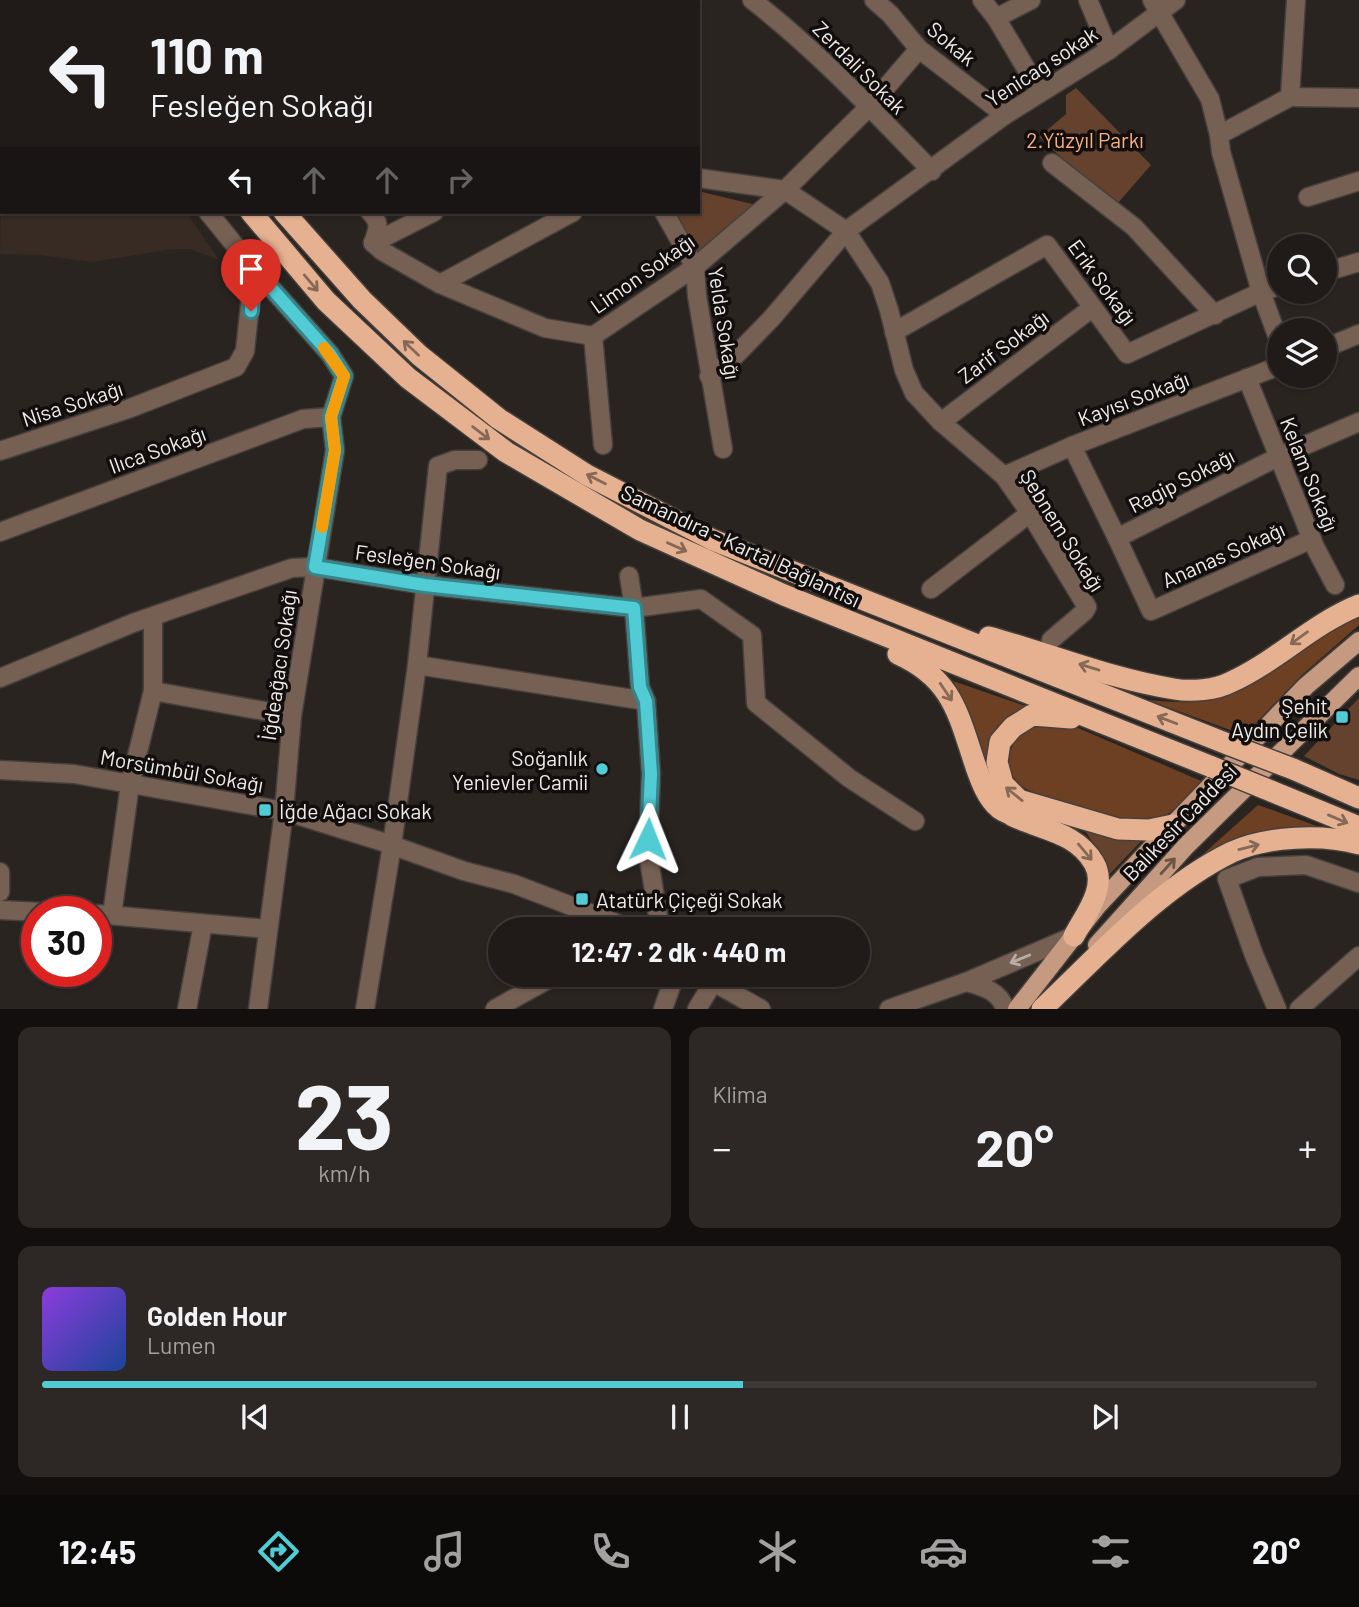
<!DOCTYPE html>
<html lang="tr">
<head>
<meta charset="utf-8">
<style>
	:root { --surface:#201b19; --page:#2d2826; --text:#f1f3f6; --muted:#a2a1a2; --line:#3d3938; --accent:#51ccd5 }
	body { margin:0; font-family:Barlow,sans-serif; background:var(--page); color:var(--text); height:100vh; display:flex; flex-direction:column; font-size:26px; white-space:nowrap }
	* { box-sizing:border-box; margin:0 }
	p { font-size:23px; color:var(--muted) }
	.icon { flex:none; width:38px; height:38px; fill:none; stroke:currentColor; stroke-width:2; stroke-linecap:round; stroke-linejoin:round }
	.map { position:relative; height:1009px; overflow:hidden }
	.sheet { display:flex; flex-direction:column; gap:18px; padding:18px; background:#120f0e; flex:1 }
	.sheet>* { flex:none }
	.guide { position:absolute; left:0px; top:0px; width:700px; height:214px; box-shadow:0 2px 5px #0004,0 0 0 2px var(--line); background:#201b19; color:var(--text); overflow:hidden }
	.fabs { position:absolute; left:1267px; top:234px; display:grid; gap:14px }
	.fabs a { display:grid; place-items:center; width:70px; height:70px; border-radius:50%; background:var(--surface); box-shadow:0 2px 5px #0004,0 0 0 2px var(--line); font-size:35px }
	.speed { position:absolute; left:21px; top:896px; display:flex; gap:14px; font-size:35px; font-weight:700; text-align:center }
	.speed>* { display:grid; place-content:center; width:91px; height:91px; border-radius:50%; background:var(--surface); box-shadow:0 2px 5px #0004,0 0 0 2px var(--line); line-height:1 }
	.speed .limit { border:10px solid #d22; background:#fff; color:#111 }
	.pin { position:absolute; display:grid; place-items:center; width:60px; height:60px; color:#fff; margin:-72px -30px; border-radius:50% 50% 50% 0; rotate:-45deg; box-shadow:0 0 7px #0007 }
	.pin .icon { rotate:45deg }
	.me { position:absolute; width:77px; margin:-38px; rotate:2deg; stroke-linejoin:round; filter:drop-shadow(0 0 5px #0008) }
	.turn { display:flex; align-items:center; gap:24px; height:147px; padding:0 35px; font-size:32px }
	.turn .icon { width:91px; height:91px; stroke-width:2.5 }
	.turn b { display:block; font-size:49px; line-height:60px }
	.lanes { display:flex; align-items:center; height:66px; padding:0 35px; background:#0003; justify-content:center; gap:35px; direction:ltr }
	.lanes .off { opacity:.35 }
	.big { font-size:52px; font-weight:700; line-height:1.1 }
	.sheet .card { flex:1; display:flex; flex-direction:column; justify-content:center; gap:10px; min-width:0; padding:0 24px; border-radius:14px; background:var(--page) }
	.sheet .dial { align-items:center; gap:0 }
	.dial b { font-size:91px; line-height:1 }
	.song { display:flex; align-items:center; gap:21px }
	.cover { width:84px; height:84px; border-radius:10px; background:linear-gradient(135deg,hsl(270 70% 55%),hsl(220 70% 35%)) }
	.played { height:7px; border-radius:4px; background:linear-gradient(90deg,var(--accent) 55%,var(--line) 55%) }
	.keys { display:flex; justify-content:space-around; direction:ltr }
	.heat { display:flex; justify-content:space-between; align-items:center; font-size:38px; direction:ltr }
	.sheet .tiles { flex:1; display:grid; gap:18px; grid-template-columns:1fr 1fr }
	.card:last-child { grid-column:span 2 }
	.trip { position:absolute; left:488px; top:917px; width:382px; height:70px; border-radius:35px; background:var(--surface); box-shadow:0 2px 5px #0004,0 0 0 2px var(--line); font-weight:700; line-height:70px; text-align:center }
	.tabs { display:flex; height:112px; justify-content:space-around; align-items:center; background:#0d0b0a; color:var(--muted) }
	.tabs .icon { width:49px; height:49px }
	.tabs .active { color:var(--accent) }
	.tabs b { font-size:32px; color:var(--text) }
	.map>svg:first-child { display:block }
	.built { fill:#372b24 }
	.green { fill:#64422d }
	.forest { fill:#6d4024 }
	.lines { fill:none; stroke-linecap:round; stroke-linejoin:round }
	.minor-casing { stroke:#46403d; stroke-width:21 }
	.major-casing { stroke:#46403d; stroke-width:21 }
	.highway-casing { stroke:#46403d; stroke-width:24 }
	.minor { stroke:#766054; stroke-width:18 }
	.major { stroke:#c69a80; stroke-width:18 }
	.highway { stroke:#e6b191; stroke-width:21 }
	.highway-bridge-casing { stroke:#46403d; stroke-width:24; stroke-linecap:butt }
	.highway-bridge { stroke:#e6b191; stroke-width:21 }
	.oneway { stroke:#866856 }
	.oneway2 { stroke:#6c5446 }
	.oneway3 { stroke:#b9aca6 }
	.route-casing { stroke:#35858a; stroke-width:18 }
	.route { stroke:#51ccd5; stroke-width:12 }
	.slow { stroke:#f59e0b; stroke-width:12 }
	.poi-dot { fill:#51ccd5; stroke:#110e0d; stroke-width:2.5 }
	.labels { text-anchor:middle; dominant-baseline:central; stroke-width:7; stroke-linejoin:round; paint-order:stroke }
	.street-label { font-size:21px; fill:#efebe9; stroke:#110e0d }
	.park-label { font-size:21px; fill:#fab083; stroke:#110e0d }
	.poi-label { font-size:21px; fill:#efebe9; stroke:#110e0d; text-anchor:end }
</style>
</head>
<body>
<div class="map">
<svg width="1359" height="1009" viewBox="0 0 1359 1009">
	<rect width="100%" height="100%" fill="#2a2421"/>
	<!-- built -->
	<polygon class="built" points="2,122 2,212 186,212 219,260 190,249 173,249 92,262 40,255 0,254"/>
	<!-- green -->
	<g class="green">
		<polygon points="1076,88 1151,165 1117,204 1107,199 1039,137 1066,114 1066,95"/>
		<polygon points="698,191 756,205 700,254 674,212 698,212"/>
		<polygon points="1359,698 1359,780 1339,774 1304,756"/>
		<path d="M1082,826L1146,836L1104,880C1107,858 1093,844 1082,826Z"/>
	</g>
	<!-- forest -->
	<g class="forest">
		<path d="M1359,614V625L1303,674L1244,735L1148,700C1170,702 1192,704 1213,699C1259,690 1293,655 1330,629C1339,623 1349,619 1359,614Z"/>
		<polygon points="953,681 1031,708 1014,713 996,728 988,769 973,727"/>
		<path d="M1044,725H1071L1201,781C1188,796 1175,813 1156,819C1147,821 1128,823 1119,822C1102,819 1037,795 1023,787C1003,774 1006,745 1024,732C1029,728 1038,727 1044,725Z"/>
		<polygon points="1258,805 1325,829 1192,864"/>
	</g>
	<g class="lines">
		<!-- minor casing -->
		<g class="minor-casing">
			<g id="minor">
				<polyline points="501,0 503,2"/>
				<path d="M752,0C818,51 874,112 932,171"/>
				<polyline points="874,0 890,14 919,49 1005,115"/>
				<polyline points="982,0 996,18 1040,92"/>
				<polyline points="1088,0 1109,50"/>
				<polyline points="1152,0 1210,99 1219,135"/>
				<polyline points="225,2 225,0"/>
				<polyline points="996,18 1031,0"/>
				<polyline points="0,88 2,89"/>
				<polyline points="1290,97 1359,98"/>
				<polyline points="1052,163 1134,227 1215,315"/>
				<polyline points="698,178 785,190 846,231 880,283 889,310 904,370 914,393 941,422 1004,476 1030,513 1087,607 1084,612 1051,640"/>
				<polyline points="1308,197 1359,181"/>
				<path d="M370,212C381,223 378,229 373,243"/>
				<polyline points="664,212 695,267 697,296 723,449"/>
				<polyline points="373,243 382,251 440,284 545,328 593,336 695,267 785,190 869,107 919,49"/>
				<polyline points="373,243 434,212"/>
				<polyline points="250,264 330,354 344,376 331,417 335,450 292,716 284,811 258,1009"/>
				<polyline points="1325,272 1359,262"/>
				<polyline points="440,284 573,212"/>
				<polyline points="894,332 1047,245 1127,354 1261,292 1279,286"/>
				<polyline points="593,336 603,445"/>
				<polyline points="1279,341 1261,292 1221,152 1219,135 1290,97 1296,0"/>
				<polyline points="1325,348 1359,334"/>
				<polyline points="709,376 730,361 771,319 846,231 1005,115 1109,50 1176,0"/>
				<polyline points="1247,378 1315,547 1335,585"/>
				<polyline points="941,422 1092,308"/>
				<polyline points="1072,446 1117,538 1280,456 1359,422"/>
				<polyline points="0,451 128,409 236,367 245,351 253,276 250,264 208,212"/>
				<polyline points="1004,476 1072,446 1279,366"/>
				<polyline points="0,532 303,419 331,417"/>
				<polyline points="1117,538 1151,611 1312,539"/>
				<polyline points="629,576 634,608 640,687 646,701 651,774 648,853 660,929"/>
				<polyline points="931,589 1030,513"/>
				<polyline points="153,617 153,691"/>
				<polyline points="417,665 438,466 455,460 478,460"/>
				<polyline points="0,678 133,623 292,568 315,567 425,585 634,608 701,599 752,635 756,703 849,778 915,821"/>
				<polyline points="0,770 74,774 284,811 383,842 464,871 514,884 631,929"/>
				<polyline points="0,872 0,892"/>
				<polyline points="0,910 41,912"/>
				<polyline points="96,914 268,929"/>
				<polyline points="112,915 130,784 153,691 292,716"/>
				<polyline points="701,975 761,1009"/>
				<path d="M966,982C982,986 1000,991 1005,1009"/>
				<polyline points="187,1009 203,924"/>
				<polyline points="365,1009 392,845 417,665 646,701"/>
				<polyline points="495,1009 556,975"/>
				<polyline points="663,1009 675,975"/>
				<polyline points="697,1009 714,981"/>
				<polyline points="889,1009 966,982 1074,936"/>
				<polyline points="1277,1009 1254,955 1227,879 1258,867 1306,865 1359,883"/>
				<polyline points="1299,1009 1359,956"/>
			</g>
		</g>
		<!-- major casing -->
		<g class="major-casing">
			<g id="major">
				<polyline points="1097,945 1186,846 1359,676"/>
				<polyline points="1017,1009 1098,905 1173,825 1306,686 1359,641"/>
			</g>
		</g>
		<!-- highway casing -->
		<g class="highway-casing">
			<g id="highway">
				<polyline points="124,0 125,2"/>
				<polyline points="154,0 155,2"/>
				<polyline points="251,212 326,301 408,378 506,452 640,530 784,595 1212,767"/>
				<polyline points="284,212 362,300 419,355 499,419 587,475 713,540 1230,745"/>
				<path d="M989,637C1050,654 1111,679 1174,689C1191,692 1216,690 1231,682C1277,661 1312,624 1359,605"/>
				<path d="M898,654C953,679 958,714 976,767C981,781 987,798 999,808C1002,811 1009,813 1013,816C1042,830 1076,832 1094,863C1108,887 1085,915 1074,936"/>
				<polyline points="1071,718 1032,715 1013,727 1000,742 997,762 1003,784 1019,800 1118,829 1149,830 1173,825"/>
				<polyline points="1293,769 1359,798"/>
				<polyline points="1271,791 1359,827"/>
				<path d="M1042,1009C1100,954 1160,887 1232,852C1267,836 1323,834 1359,844"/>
			</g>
		</g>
		<!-- minor -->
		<use href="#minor" class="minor"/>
		<!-- major -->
		<use href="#major" class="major"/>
		<!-- highway -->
		<use href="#highway" class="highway"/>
		<!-- highway-bridge casing -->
		<g class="highway-bridge-casing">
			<g id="highway-bridge">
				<polyline points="1230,745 1293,769"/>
				<polyline points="1212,767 1271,791"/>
			</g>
		</g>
		<!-- highway-bridge -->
		<use href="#highway-bridge" class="highway-bridge"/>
	</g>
	<!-- one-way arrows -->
	<defs><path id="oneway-shaft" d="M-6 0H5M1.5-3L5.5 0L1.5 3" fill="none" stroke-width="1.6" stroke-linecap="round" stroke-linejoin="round" transform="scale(1.75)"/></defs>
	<g class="oneway">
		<use href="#oneway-shaft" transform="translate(311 283) rotate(50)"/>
		<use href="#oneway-shaft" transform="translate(411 348) rotate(-136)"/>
		<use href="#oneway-shaft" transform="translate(481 433) rotate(37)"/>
		<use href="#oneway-shaft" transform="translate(596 479) rotate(-153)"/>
		<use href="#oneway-shaft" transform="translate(677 547) rotate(24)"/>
		<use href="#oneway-shaft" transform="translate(1299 638) rotate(144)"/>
		<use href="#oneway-shaft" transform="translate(1089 667) rotate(-163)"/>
		<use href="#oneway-shaft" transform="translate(946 692) rotate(56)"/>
		<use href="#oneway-shaft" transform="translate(1167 720) rotate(-159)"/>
		<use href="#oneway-shaft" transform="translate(1014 794) rotate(-141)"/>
		<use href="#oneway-shaft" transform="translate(1338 819) rotate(23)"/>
		<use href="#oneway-shaft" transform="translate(1249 847) rotate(-14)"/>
		<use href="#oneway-shaft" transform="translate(1085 852) rotate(50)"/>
	</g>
	<use class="oneway2" href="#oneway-shaft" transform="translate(1168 866) rotate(-48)"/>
	<use class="oneway3" href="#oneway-shaft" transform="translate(1020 959) rotate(158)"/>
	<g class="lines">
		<!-- route casing -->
		<g class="route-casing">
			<polyline id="route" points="251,311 253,276 250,264 330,354 344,376 331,417 335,450 315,567 425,585 634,608 640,687 646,701 651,774 648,839"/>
		</g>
		<!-- route -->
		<use href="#route" class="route"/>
		<!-- slow -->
		<polyline class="slow" points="322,527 335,450 331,417 344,376 324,348"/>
	</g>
	<!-- markers -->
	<g class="poi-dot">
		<rect x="1335" y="710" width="14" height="14" rx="3.5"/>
		<circle cx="602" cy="769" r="7"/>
		<rect x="258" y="803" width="14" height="14" rx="3.5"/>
		<rect x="575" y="892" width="14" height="14" rx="3.5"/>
	</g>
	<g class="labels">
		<!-- street labels -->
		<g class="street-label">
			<text transform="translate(952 43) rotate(40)">Sokak</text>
			<text transform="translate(1041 66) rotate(-33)">Yenicag sokak</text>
			<text transform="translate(860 67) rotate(45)">Zerdali Sokak</text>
			<text transform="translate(642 273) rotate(-35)">Limon Sokağı</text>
			<text transform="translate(1103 282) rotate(54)">Erik Sokağı</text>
			<text transform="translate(725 323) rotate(81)">Yelda Sokağı</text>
			<text transform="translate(1003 346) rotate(-37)">Zarif Sokağı</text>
			<text transform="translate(1133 398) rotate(-21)">Kayısı Sokağı</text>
			<text transform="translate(72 403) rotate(-18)">Nisa Sokağı</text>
			<text transform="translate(157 449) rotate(-20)">Ilıca Sokağı</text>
			<text transform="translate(1310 474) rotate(68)">Kelam Sokağı</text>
			<text transform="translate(1181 480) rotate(-27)">Ragip Sokağı</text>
			<text transform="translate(1063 530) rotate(58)">Şebnem Sokağı</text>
			<text transform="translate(741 545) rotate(25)">Samandıra - Kartal Bağlantısı</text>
			<text transform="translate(1223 554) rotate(-24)">Ananas Sokağı</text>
			<text transform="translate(428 561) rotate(8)">Fesleğen Sokağı</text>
			<text transform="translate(278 665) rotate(-82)">İğdeağacı Sokağı</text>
			<text transform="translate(182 770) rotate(10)">Morsümbül Sokağı</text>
			<text transform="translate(1179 822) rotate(-46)">Balıkesir Caddesi</text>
		</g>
		<!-- park labels -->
		<g class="park-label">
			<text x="1085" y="139">2.Yüzyıl Parkı</text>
		</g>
		<!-- poi labels -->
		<g class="poi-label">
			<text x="1328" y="705">Şehit<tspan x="1328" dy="24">Aydın Çelik</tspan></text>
			<text x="588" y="757">Soğanlık<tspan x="588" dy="24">Yenievler Camii</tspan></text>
			<text x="279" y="810" text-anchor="start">İğde Ağacı Sokak</text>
			<text x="596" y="899" text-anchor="start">Atatürk Çiçeği Sokak</text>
		</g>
	</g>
</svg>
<div class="fabs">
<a><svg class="icon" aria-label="search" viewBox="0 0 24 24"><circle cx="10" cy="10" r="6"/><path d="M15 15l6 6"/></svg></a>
<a><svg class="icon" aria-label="layers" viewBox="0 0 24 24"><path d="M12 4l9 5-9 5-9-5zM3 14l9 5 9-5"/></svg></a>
</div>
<div class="speed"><div class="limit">30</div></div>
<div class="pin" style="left:251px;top:311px;background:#d93025"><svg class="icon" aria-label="arrive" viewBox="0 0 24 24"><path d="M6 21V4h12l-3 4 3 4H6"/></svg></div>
<svg class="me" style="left:648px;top:839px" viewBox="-20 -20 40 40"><path d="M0-17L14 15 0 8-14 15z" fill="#51ccd5" stroke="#fff" stroke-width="4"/></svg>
<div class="trip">12:47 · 2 dk · 440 m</div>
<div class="guide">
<div class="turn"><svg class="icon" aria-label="left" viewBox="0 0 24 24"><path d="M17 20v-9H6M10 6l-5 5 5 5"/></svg><div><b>110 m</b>Fesleğen Sokağı</div></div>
<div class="lanes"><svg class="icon" aria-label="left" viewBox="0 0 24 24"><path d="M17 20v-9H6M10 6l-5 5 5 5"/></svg><svg class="icon off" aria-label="ahead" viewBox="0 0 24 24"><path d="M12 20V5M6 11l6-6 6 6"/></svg><svg class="icon off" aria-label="ahead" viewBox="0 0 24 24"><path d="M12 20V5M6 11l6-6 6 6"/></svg><svg class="icon off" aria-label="right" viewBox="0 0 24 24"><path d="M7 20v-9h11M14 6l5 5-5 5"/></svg></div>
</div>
</div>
<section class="sheet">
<div class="tiles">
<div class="card dial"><b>23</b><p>km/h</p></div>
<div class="card"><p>Klima</p>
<div class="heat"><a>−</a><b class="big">20°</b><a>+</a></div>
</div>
<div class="card">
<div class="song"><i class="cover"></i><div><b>Golden Hour</b><p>Lumen</p></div></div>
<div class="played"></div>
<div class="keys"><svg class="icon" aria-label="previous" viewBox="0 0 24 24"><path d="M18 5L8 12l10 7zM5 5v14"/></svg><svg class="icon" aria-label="pause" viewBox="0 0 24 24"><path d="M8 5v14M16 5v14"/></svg><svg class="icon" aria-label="next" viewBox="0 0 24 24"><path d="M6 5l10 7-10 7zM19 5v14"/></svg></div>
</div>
</div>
</section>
<nav class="tabs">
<b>12:45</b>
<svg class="icon active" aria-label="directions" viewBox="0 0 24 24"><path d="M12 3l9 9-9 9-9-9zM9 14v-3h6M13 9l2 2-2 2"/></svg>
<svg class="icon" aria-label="music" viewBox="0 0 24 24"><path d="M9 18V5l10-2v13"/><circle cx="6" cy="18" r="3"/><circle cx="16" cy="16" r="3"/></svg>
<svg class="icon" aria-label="phone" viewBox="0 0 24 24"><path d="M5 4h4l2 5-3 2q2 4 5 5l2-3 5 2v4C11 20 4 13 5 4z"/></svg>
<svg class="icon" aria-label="climate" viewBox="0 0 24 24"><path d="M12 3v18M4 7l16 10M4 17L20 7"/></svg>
<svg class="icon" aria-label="car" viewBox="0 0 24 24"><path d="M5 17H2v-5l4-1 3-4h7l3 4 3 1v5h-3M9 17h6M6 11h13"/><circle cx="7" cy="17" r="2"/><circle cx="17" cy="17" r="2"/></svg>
<svg class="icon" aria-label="filters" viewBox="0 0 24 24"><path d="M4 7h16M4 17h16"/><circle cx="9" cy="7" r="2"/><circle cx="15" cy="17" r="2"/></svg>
<b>20°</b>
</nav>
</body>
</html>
